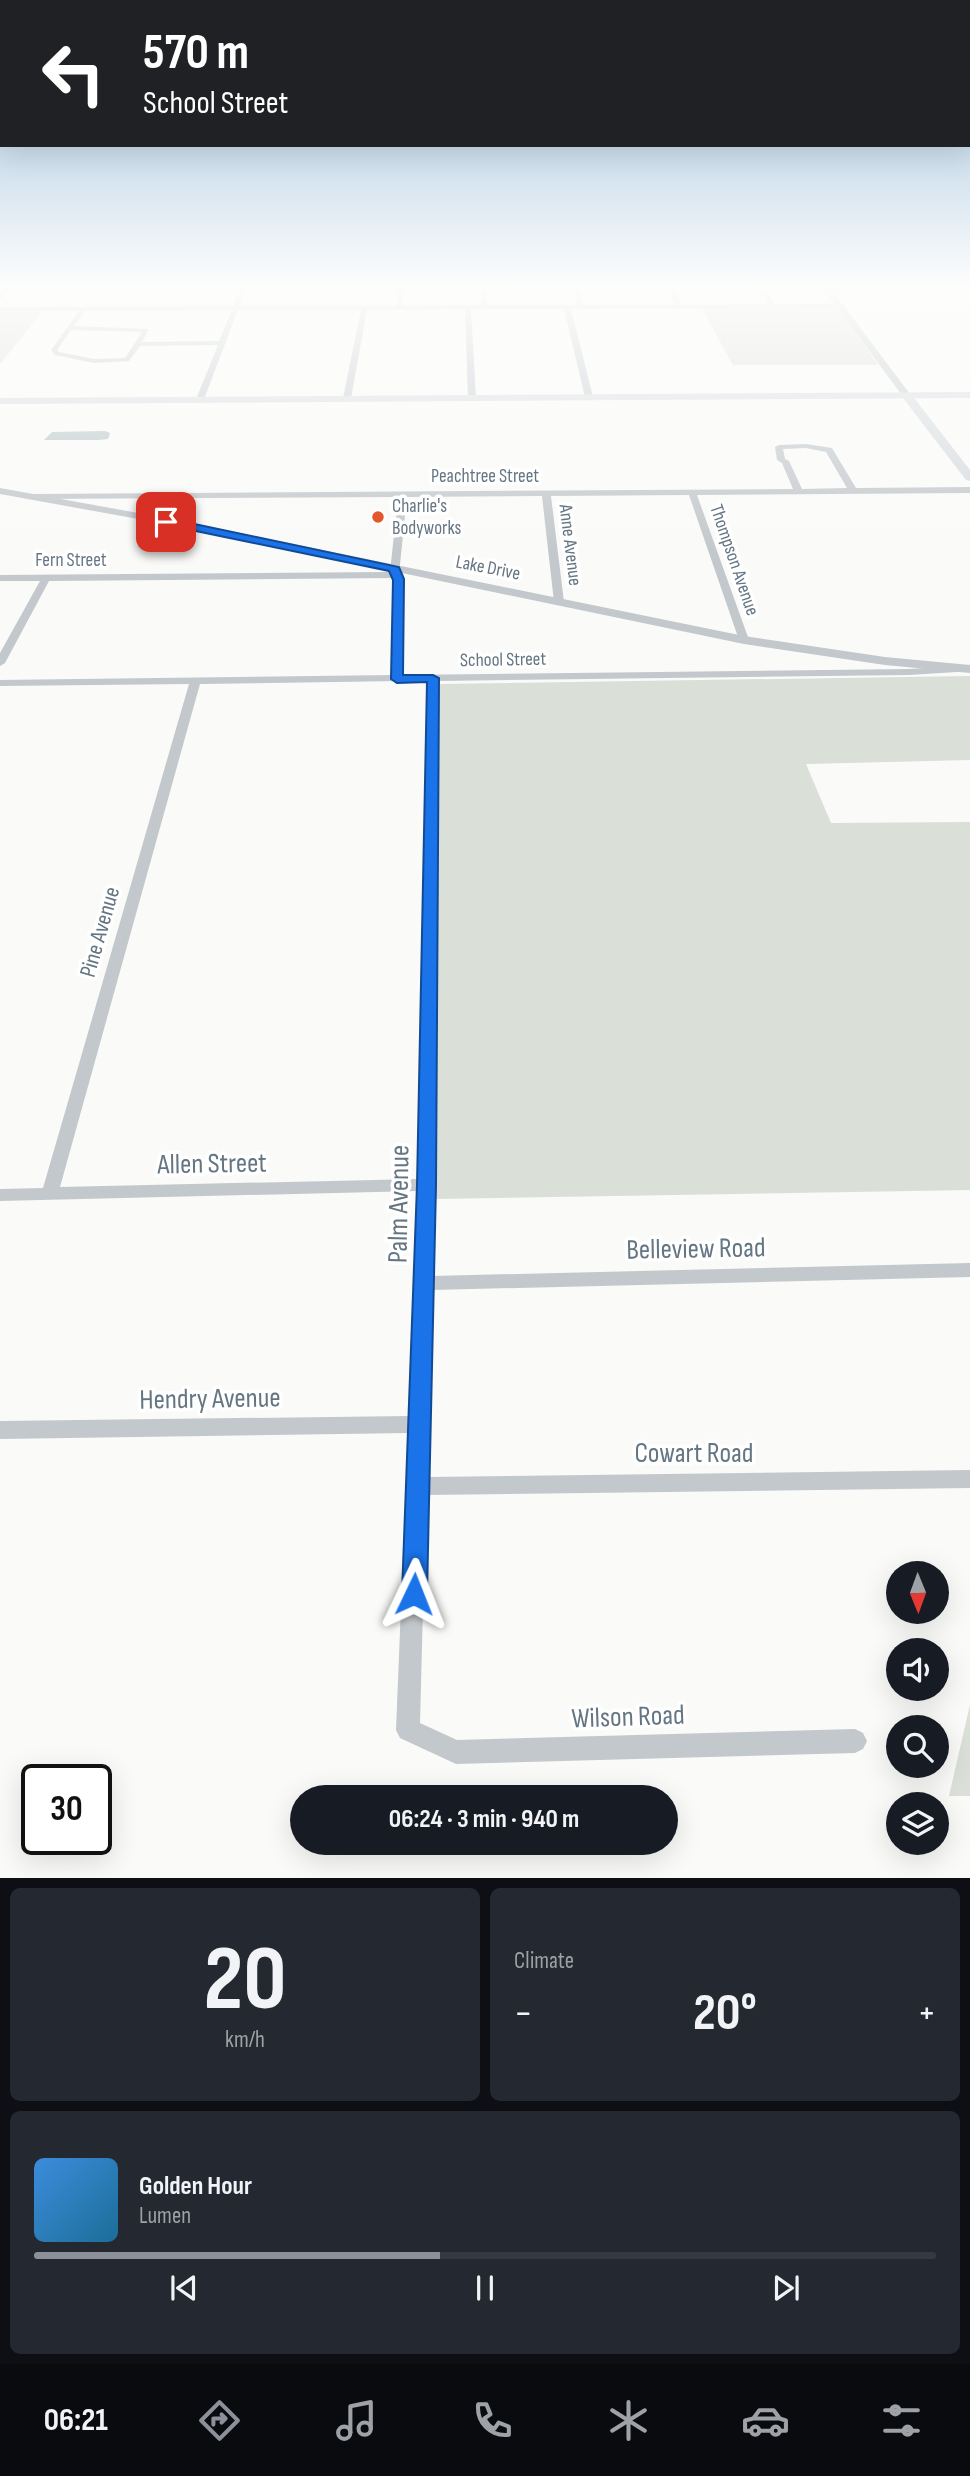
<!DOCTYPE html>
<html lang="en">
<head>
<meta charset="utf-8">
<style>
	:root { --surface:#171b24; --page:#242831; --text:#f1f3f6; --muted:#9ea1a6; --line:#363941; --accent:#8c9099 }
	body { margin:0; font-family:"Sofia Sans Condensed",sans-serif; background:var(--page); color:var(--text); height:100vh; display:flex; flex-direction:column; font-size:26px; white-space:nowrap }
	* { box-sizing:border-box; margin:0 }
	p { font-size:23px; color:var(--muted) }
	.icon { flex:none; width:38px; height:38px; fill:none; stroke:currentColor; stroke-width:2; stroke-linecap:round; stroke-linejoin:round }
	.map { position:relative; height:1878px; overflow:hidden }
	.sheet { display:flex; flex-direction:column; gap:10px; padding:10px; background:#0d0f14; flex:1 }
	.sheet>* { flex:none }
	.hud { position:absolute; left:0px; top:0px; width:971px; height:147px; box-shadow:0 7px 28px #0002; background:#202124; color:#fff; overflow:hidden }
	.needle { width:46px; rotate:179deg }
	.tools { position:absolute; left:886px; top:1561px; display:grid; gap:14px }
	.tools a { display:grid; place-items:center; width:63px; height:63px; border-radius:50%; background:var(--surface); box-shadow:0 7px 28px #0002; font-size:35px }
	.speed { position:absolute; left:21px; top:1764px; display:flex; gap:14px; font-size:35px; font-weight:700; text-align:center }
	.speed>* { display:grid; place-content:center; width:91px; height:91px; border-radius:50%; background:var(--surface); box-shadow:0 7px 28px #0002; line-height:1 }
	.speed .limit { border:4px solid #111; border-radius:10px; background:#fff; color:#111 }
	.pin { position:absolute; display:grid; place-items:center; width:60px; height:60px; color:#fff; margin:-30px; border-radius:14px; box-shadow:0 4px 10px #0006 }
	.me { position:absolute; width:77px; margin:-38px; rotate:2deg; stroke-linejoin:round; filter:drop-shadow(0 0 5px #0008) }
	.turn { display:flex; align-items:center; gap:24px; height:147px; padding:0 28px; font-size:32px }
	.turn .icon { width:91px; height:91px; stroke-width:2.5 }
	.turn b { display:block; font-size:49px; line-height:60px }
	.big { font-size:52px; font-weight:700; line-height:1.1 }
	.sheet .tile { flex:1; display:flex; flex-direction:column; justify-content:center; gap:10px; min-width:0; padding:0 24px; border-radius:10px; background:var(--page) }
	.sheet .dial { align-items:center; gap:0 }
	.dial b { font-size:91px; line-height:1 }
	.song { display:flex; align-items:center; gap:21px }
	.cover { width:84px; height:84px; border-radius:10px; background:linear-gradient(135deg,hsl(210 70% 55%),hsl(200 70% 35%)) }
	.played { height:7px; border-radius:4px; background:linear-gradient(90deg,var(--accent) 45%,var(--line) 45%) }
	.keys { display:flex; justify-content:space-around; direction:ltr }
	.heat { display:flex; justify-content:space-between; align-items:center; font-size:38px; direction:ltr }
	.sheet .tiles { flex:1; display:grid; gap:10px; grid-template-columns:1fr 1fr }
	.tile:last-child { grid-column:span 2 }
	.trip { position:absolute; left:290px; top:1785px; width:388px; height:70px; border-radius:35px; background:var(--surface); box-shadow:0 7px 28px #0002; font-weight:700; line-height:70px; text-align:center }
	.dock { display:flex; height:112px; justify-content:space-around; align-items:center; background:#090b0e; color:var(--muted) }
	.dock .icon { width:49px; height:49px }
	.dock .on { color:var(--accent) }
	.dock b { font-size:32px; color:var(--text) }
	.map>svg:first-child { display:block }
	.green { fill:#dadfd7 }
	.water { fill:#bbc7cb }
	.lines { fill:none; stroke-linecap:round; stroke-linejoin:round }
	.minor { fill:#c3c8cc; fill-rule:evenodd }
	.tertiary { fill:#c3c8cc; fill-rule:evenodd }
	.secondary { fill:#d6dbdf; fill-rule:evenodd }
	.primary { fill:#d6dbdf; fill-rule:evenodd }
	.route { fill:#1a73e8; stroke:#114b97; stroke-width:2 }
	.poi-dot { fill:#e4572e; stroke:#fff; stroke-width:2.5 }
	.labels { text-anchor:middle; dominant-baseline:central; stroke-width:7; stroke-linejoin:round; paint-order:stroke }
	.far-street-label { font-size:19px; fill:#657683; stroke:#fff }
	.far-poi-label { font-size:19px; fill:#657683; stroke:#fff; text-anchor:start }
	.street-label { font-size:23px; fill:#657683; stroke:#fff }
	.near-street-label { font-size:28px; fill:#657683; stroke:#fff }
</style>
</head>
<body>
<div class="map">
<svg width="970" height="1878" viewBox="0 0 970 1878">
	<rect width="100%" height="100%" fill="#fafaf8"/>
	<!-- green -->
	<g class="green">
		<polygon points="701,307 837,307 878,365 733,365"/>
		<polygon points="0,310 44,310 0,364"/>
		<polygon points="970,676 970,760 806,764 831,823 970,822 970,1190 435,1199 439,684"/>
		<polygon points="970,1705 970,1796 949,1796 969,1709"/>
	</g>
	<!-- water -->
	<polygon class="water" points="52,432 105,431 110,433 108,439 99,440 44,440"/>
	<g class="lines">
		<!-- minor -->
		<g class="minor">
			<polygon points="4,289 10,289 0,300 0,294"/>
			<path d="M240,289H246L239,306H396L398,289H404L402,306L481,305V289H487V305H577L574,289H580L583,305H675L669,289H675L682,305L768,304L759,289H765L774,304H839L842,306L839,308L571,309L593,397L589,399L585,397L564,309H471L476,398L472,400L468,398L465,309L367,310L351,398L347,400L343,398L361,310H238L204,399L200,401L196,399L218,345L140,346L129,361L94,363L55,355L51,350L79,311H0V307L233,306ZM232,310L219,341L142,342L149,329L74,326L85,311ZM71,330L142,332L125,358L94,359L59,352L57,350Z"/>
			<path d="M806,444L832,448L856,488L970,487V493L697,495L749,640L744,643L739,640L689,495L551,496L564,602L559,605L554,602L542,496L407,497L399,574L404,579L402,675L909,669L957,666L962,669L957,672L909,675L438,681L432,1276L970,1263V1277L432,1290L428,1420L430,1424L427,1477L970,1470V1488L426,1495L420,1723L457,1740L855,1729L863,1733L867,1741L863,1749L855,1753L456,1764L400,1738L396,1730L408,1433L0,1439V1421L408,1416L417,1191L0,1201V1189L43,1188L189,684L0,686V680L392,675L394,580L392,578L49,581L5,663L0,666V653L40,581H0V575L390,572L398,497L28,499V495L31,494L793,489L782,463L777,460L775,447L779,445ZM806,448L826,452L847,488L802,489L789,461L785,459L783,449ZM400,681H428L418,1179L60,1187L200,684Z"/>
		</g>
		<!-- tertiary -->
		<g class="tertiary">
			<polygon points="823,289 831,289 910,394 910,398 904,398"/>
			<polygon points="0,488 166,518 744,636 885,657 970,665 970,673 885,665 744,644 166,524 0,494"/>
		</g>
		<!-- secondary -->
		<polygon class="secondary" points="903,394 911,394 970,470 970,481 966,480 903,398"/>
		<!-- primary -->
		<polygon class="primary" points="970,392 970,398 0,404 0,398"/>
	</g>
	<!-- sky -->
	<linearGradient id="sky" x2="0" y2="1"><stop stop-color="#96bcdc"/><stop offset="0.52" stop-color="#fdfdfc"/><stop offset="1" stop-color="#fdfdfc" stop-opacity="0"/></linearGradient>
	<rect width="970" height="552" fill="url(#sky)"/>
	<!-- route -->
	<polygon class="route" points="166,518 399,567 404,579 403,675 433,675 439,678 436,1185 427,1594 423,1603 414,1606 405,1603 402,1594 417,1185 427,682 397,683 391,679 393,580 389,571 162,524"/>
	<!-- markers -->
	<circle class="poi-dot" cx="378" cy="517" r="7"/>
	<g class="labels">
		<!-- far-street labels -->
		<g class="far-street-label">
			<text x="485" y="476">Peachtree Street</text>
			<text transform="translate(570 545) rotate(83)">Anne Avenue</text>
			<text x="71" y="560">Fern Street</text>
			<text transform="translate(734 560) rotate(71)">Thompson Avenue</text>
			<text transform="translate(488 568) rotate(11)">Lake Drive</text>
			<text transform="translate(503 660) rotate(-1)">School Street</text>
		</g>
		<!-- far-poi labels -->
		<g class="far-poi-label">
			<text x="392" y="506">Charlie's<tspan x="392" dy="22">Bodyworks</tspan></text>
		</g>
		<!-- street labels -->
		<g class="street-label">
			<text transform="translate(100 932) rotate(-74)">Pine Avenue</text>
		</g>
		<!-- near-street labels -->
		<g class="near-street-label">
			<text transform="translate(212 1164) rotate(-1)">Allen Street</text>
			<text transform="translate(399 1204) rotate(-89)">Palm Avenue</text>
			<text transform="translate(696 1249) rotate(-1)">Belleview Road</text>
			<text transform="translate(210 1399) rotate(-1)">Hendry Avenue</text>
			<text x="694" y="1453">Cowart Road</text>
			<text transform="translate(628 1717) rotate(-2)">Wilson Road</text>
		</g>
	</g>
</svg>
<div class="tools">
<a><svg class="needle" viewBox="-14 -14 28 28"><path d="M0-13l5 13h-10z" fill="#e53935"/><path d="M0 13l5-13h-10z" fill="#9ea1a6"/></svg></a>
<a><svg class="icon" aria-label="sound" viewBox="0 0 24 24"><path d="M4 9h4l5-4v14l-5-4H4zM17 9q2 3 0 6"/></svg></a>
<a><svg class="icon" aria-label="search" viewBox="0 0 24 24"><circle cx="10" cy="10" r="6"/><path d="M15 15l6 6"/></svg></a>
<a><svg class="icon" aria-label="layers" viewBox="0 0 24 24"><path d="M12 4l9 5-9 5-9-5zM3 14l9 5 9-5"/></svg></a>
</div>
<div class="speed"><div class="limit">30</div></div>
<div class="pin" style="left:166px;top:522px;background:#d93025"><svg class="icon" aria-label="arrive" viewBox="0 0 24 24"><path d="M6 21V4h12l-3 4 3 4H6"/></svg></div>
<svg class="me" style="left:414px;top:1594px" viewBox="-20 -20 40 40"><path d="M0-17L14 15 0 8-14 15z" fill="#1a73e8" stroke="#fff" stroke-width="4"/></svg>
<div class="trip">06:24 · 3 min · 940 m</div>
<div class="hud">
<div class="turn"><svg class="icon" aria-label="left" viewBox="0 0 24 24"><path d="M17 20v-9H6M10 6l-5 5 5 5"/></svg><div><b>570 m</b>School Street</div></div>
</div>
</div>
<section class="sheet">
<div class="tiles">
<div class="tile dial"><b>20</b><p>km/h</p></div>
<div class="tile"><p>Climate</p>
<div class="heat"><a>−</a><b class="big">20°</b><a>+</a></div>
</div>
<div class="tile">
<div class="song"><i class="cover"></i><div><b>Golden Hour</b><p>Lumen</p></div></div>
<div class="played"></div>
<div class="keys"><svg class="icon" aria-label="previous" viewBox="0 0 24 24"><path d="M18 5L8 12l10 7zM5 5v14"/></svg><svg class="icon" aria-label="pause" viewBox="0 0 24 24"><path d="M8 5v14M16 5v14"/></svg><svg class="icon" aria-label="next" viewBox="0 0 24 24"><path d="M6 5l10 7-10 7zM19 5v14"/></svg></div>
</div>
</div>
</section>
<nav class="dock">
<b>06:21</b>
<svg class="icon on" aria-label="directions" viewBox="0 0 24 24"><path d="M12 3l9 9-9 9-9-9zM9 14v-3h6M13 9l2 2-2 2"/></svg>
<svg class="icon" aria-label="music" viewBox="0 0 24 24"><path d="M9 18V5l10-2v13"/><circle cx="6" cy="18" r="3"/><circle cx="16" cy="16" r="3"/></svg>
<svg class="icon" aria-label="phone" viewBox="0 0 24 24"><path d="M5 4h4l2 5-3 2q2 4 5 5l2-3 5 2v4C11 20 4 13 5 4z"/></svg>
<svg class="icon" aria-label="climate" viewBox="0 0 24 24"><path d="M12 3v18M4 7l16 10M4 17L20 7"/></svg>
<svg class="icon" aria-label="car" viewBox="0 0 24 24"><path d="M5 17H2v-5l4-1 3-4h7l3 4 3 1v5h-3M9 17h6M6 11h13"/><circle cx="7" cy="17" r="2"/><circle cx="17" cy="17" r="2"/></svg>
<svg class="icon" aria-label="filters" viewBox="0 0 24 24"><path d="M4 7h16M4 17h16"/><circle cx="9" cy="7" r="2"/><circle cx="15" cy="17" r="2"/></svg>
</nav>
</body>
</html>
